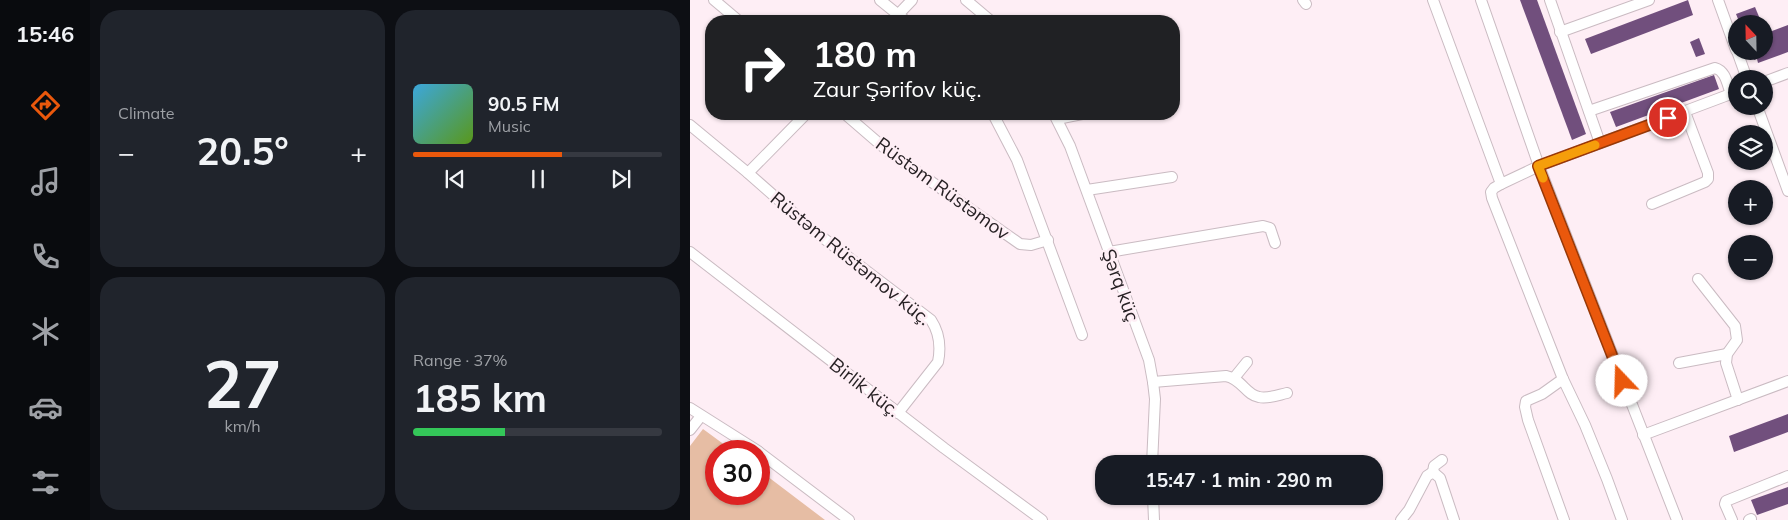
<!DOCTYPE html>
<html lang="en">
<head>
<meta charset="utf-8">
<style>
	:root { --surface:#171b24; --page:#20242c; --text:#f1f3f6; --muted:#9ea1a6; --line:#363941; --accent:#ea580c }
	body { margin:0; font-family:Mulish,sans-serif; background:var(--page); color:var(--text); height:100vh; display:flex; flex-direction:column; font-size:19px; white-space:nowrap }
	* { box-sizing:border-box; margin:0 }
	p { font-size:16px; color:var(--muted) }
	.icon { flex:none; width:28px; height:28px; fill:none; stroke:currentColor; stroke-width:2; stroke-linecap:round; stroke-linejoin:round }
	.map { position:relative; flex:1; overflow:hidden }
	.side { display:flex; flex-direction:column; gap:10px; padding:10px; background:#0d0f14; width:600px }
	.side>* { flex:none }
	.top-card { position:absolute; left:15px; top:15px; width:475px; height:105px; border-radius:20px; box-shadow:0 1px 4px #0004; background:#202124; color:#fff; overflow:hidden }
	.needle { width:32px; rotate:338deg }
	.buttons { position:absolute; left:1038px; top:15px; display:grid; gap:10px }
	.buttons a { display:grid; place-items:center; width:45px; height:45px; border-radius:50%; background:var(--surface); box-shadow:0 1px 4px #0004; font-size:25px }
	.speed { position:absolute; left:15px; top:440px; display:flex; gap:10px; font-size:25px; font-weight:700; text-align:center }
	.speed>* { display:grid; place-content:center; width:65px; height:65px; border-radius:50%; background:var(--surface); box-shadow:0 1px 4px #0004; line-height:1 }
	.speed .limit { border:8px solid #d22; background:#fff; color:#111 }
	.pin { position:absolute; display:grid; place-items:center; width:42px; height:42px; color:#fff; margin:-21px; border:2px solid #fff; border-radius:50%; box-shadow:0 1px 5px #0007 }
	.me { position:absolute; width:55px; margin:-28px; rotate:339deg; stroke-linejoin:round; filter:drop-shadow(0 0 4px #0008) }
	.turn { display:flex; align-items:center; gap:18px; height:105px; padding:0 25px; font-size:22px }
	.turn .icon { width:65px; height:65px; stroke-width:2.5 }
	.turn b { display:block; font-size:35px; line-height:42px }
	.big { font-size:38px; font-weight:700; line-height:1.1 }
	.side .widget { flex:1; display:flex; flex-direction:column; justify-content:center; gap:8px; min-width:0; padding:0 18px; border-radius:20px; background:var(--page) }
	.side .dial { align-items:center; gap:0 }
	.dial b { font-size:65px; line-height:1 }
	.song { display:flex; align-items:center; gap:15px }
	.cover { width:60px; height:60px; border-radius:8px; background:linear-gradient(135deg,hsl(200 70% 55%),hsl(90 70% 35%)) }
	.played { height:5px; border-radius:2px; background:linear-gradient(90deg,var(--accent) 60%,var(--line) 60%) }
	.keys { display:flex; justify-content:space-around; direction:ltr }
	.heat { display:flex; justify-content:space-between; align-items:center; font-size:28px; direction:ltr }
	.charge { height:8px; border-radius:4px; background:linear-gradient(90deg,#34c759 37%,var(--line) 0) }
	.side .tiles { flex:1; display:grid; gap:10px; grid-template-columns:repeat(2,1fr) }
	.trip { position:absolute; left:405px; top:455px; width:288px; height:50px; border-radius:20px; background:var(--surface); box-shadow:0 1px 4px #0004; font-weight:700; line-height:50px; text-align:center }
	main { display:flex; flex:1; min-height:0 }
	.tabs { display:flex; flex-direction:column; width:90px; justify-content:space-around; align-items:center; background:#090b0e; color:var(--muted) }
	.tabs .icon { width:35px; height:35px }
	.tabs .active { color:var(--accent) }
	.tabs b { font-size:22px; color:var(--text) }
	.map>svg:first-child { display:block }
	.green { fill:#e6bda4 }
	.building { fill:#714f7d }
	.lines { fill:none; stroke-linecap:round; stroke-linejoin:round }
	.minor-casing { stroke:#cabbc2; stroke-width:12 }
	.minor { stroke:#fff; stroke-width:10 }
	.route-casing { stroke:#983908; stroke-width:12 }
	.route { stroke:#ea580c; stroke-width:9 }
	.slow { stroke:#f59e0b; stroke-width:9 }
	.labels { text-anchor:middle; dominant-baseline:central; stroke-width:5; stroke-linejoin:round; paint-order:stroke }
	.street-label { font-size:19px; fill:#272124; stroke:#feeef5 }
</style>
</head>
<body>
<main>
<nav class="tabs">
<b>15:46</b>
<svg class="icon active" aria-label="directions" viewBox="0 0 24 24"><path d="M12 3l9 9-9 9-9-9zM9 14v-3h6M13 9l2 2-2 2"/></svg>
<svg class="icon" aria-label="music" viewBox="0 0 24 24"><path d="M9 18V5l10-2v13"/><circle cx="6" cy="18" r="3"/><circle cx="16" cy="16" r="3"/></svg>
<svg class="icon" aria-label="phone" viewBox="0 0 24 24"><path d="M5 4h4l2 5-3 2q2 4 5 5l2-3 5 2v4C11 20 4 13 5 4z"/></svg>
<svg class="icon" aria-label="climate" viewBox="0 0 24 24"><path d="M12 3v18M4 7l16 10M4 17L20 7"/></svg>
<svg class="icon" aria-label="car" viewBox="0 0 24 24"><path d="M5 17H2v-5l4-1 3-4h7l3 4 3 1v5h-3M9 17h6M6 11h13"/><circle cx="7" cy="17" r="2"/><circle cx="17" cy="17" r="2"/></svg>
<svg class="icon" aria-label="filters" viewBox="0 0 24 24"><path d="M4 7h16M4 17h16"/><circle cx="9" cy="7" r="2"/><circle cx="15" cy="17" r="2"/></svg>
</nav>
<section class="side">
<div class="tiles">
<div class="widget"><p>Climate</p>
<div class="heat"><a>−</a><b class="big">20.5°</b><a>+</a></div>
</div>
<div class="widget">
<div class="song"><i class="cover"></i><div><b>90.5 FM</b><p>Music</p></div></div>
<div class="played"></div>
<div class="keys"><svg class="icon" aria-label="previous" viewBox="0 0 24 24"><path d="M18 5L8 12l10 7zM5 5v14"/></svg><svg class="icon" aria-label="pause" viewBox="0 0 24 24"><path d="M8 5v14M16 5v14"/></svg><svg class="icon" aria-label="next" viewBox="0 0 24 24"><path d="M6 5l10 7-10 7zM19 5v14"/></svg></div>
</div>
<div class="widget dial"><b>27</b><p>km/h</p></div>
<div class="widget"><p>Range · 37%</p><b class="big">185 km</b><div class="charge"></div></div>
</div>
</section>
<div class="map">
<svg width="1098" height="520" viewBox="0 0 1098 520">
	<rect width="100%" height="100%" fill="#feeef5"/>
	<!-- green -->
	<polygon class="green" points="13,429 43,451 26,451 26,494 69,494 69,470 135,520 0,520 0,446"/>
	<!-- building -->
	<g class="building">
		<polygon points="830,0 847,0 896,134 882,140"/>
		<polygon points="998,0 1003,15 901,54 895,39"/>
		<polygon points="1065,7 1072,24 1050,24 1046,14"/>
		<polygon points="1098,25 1098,52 1068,63 1067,59 1064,60 1061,51 1074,51 1074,34"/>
		<polygon points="1009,38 1015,54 1006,57 1000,42"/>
		<polygon points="1024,75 1029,89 926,127 920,112"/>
		<polygon points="1098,414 1098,432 1044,452 1039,436"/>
		<polygon points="1098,487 1098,504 1067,515 1061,500"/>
	</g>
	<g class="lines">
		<!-- minor casing -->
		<g class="minor-casing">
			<g id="minor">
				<polyline points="24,0 49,21"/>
				<polyline points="190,0 216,21"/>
				<polyline points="276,0 301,21"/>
				<polyline points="613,0 616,4"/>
				<polyline points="743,0 811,184 804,188 801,192 802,198 873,379 895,425 917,479 932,520"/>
				<polyline points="791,0 849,166 987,520"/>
				<polyline points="860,0 910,143"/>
				<polyline points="1028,0 1046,50"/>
				<polyline points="202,21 222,0"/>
				<polyline points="870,32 959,0"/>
				<polyline points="1047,51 1057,79"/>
				<polyline points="1074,82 1098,73"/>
				<polyline points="1067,106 1098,191"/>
				<path d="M899,111L1025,68C1036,71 1037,84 1041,94"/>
				<polyline points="155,114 199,152 330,244 341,245 358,240"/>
				<polyline points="303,114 327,160 392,335"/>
				<polyline points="364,114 380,146 459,360 463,382 465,399 462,464"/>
				<polyline points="367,119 392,114"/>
				<path d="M0,125L58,173L124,231L241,320C249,332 251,347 248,362L208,413"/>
				<polyline points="58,173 116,114"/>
				<polyline points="811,184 849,166 1046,92"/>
				<polyline points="397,190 482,177"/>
				<polyline points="962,204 1015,182 1018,179 1018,173 995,112"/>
				<polyline points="0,252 254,448 352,520"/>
				<polyline points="419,252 573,226 580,228 585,243"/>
				<polyline points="1008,279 1045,326 1047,340 1037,354 1036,363 1048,400"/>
				<polyline points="989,363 1037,354"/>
				<polyline points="544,378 557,362"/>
				<polyline points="873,379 852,394 836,401 835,407 838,420 874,520"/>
				<path d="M463,382L536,376C552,379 556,395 569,397C578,399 588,395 597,393"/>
				<polyline points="0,408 68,451"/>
				<polyline points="0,430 11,416"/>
				<polyline points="953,435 1098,381"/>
				<polyline points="69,452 159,520"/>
				<polyline points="743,472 744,466 752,460"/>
				<polyline points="463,496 464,520"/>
				<polyline points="711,520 719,510 737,476 743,472 750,478 764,520"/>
				<polyline points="1042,520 1035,504 1036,501 1098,476"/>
				<polyline points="1059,520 1061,519"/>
			</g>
		</g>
		<!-- minor -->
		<use href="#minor" class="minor"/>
	</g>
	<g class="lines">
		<!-- route casing -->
		<g class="route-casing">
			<polyline id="route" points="932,381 848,166 978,118"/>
		</g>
		<!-- route -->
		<use href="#route" class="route"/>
		<!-- slow -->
		<polyline class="slow" points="853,178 848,166 905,145"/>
	</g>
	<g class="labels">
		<!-- street labels -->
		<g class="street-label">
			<text transform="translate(253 188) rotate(36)">Rüstəm Rüstəmov</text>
			<text transform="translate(161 258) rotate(39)">Rüstəm Rüstəmov küç.</text>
			<text transform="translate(431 285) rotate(70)">Şərq küç</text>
			<text transform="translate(175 387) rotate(38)">Birlik küç.</text>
		</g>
	</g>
</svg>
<div class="buttons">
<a><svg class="needle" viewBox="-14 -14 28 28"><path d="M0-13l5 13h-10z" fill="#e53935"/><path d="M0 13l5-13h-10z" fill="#9ea1a6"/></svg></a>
<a><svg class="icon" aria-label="search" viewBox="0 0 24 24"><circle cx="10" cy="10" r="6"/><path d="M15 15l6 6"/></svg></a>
<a><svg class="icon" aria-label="layers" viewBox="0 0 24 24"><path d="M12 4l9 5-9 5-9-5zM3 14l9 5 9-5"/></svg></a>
<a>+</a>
<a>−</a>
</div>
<div class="speed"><div class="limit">30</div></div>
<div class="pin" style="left:978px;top:118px;background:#d93025"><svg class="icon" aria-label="arrive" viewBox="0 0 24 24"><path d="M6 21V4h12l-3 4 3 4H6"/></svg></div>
<svg class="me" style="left:932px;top:381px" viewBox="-20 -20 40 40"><circle r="19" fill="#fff"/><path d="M0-13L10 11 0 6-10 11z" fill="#ea580c"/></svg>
<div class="trip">15:47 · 1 min · 290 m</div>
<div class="top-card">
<div class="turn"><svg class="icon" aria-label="right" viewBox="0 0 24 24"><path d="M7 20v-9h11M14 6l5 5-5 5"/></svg><div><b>180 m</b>Zaur Şərifov küç.</div></div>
</div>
</div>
</main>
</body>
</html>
